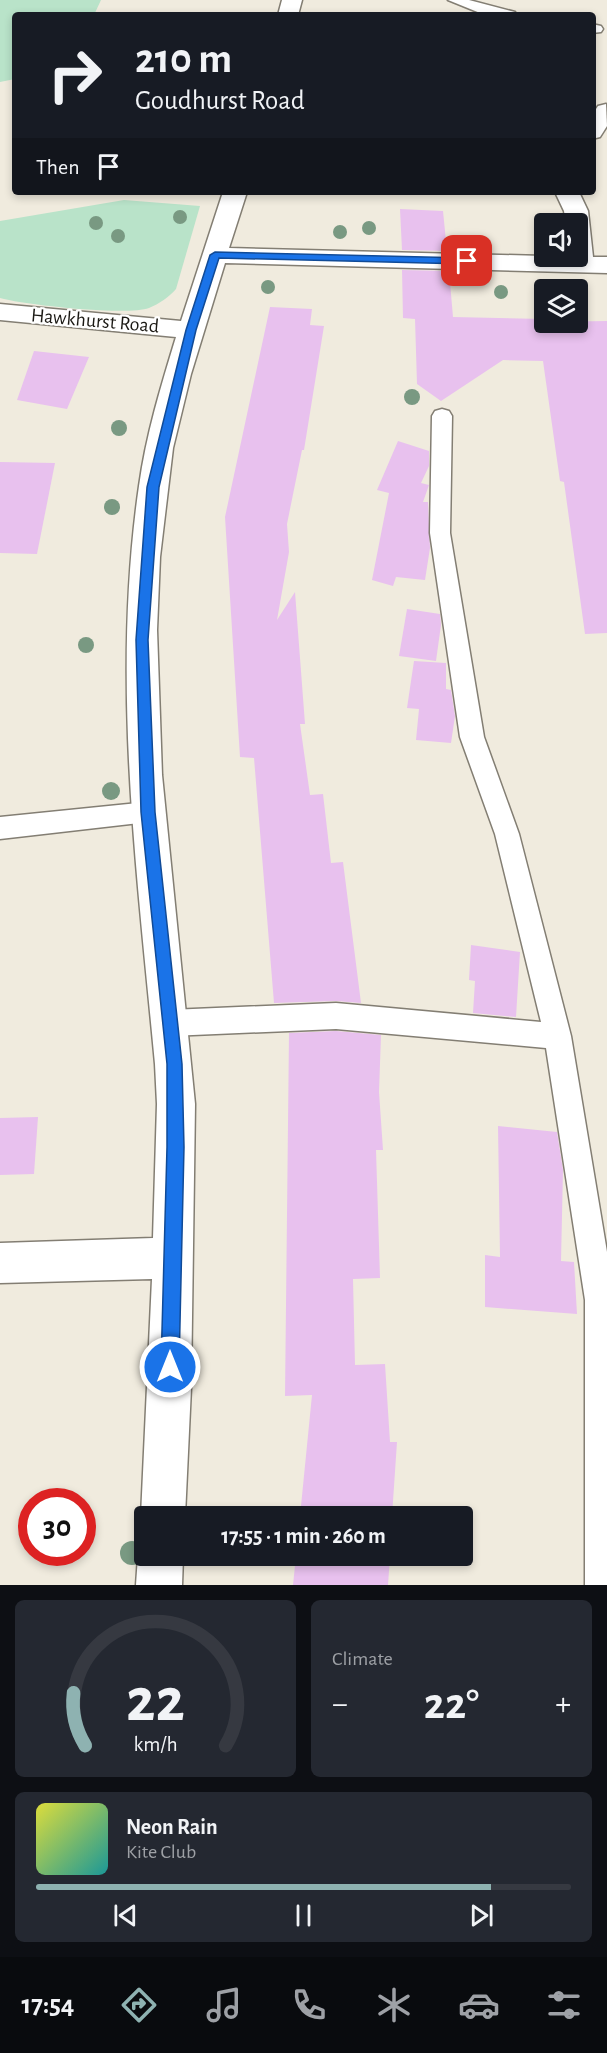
<!DOCTYPE html>
<html lang="en">
<head>
<meta charset="utf-8">
<style>
	:root { --surface:#171b24; --page:#242831; --text:#f1f3f6; --muted:#9ea1a6; --line:#363941; --accent:#8eb2b1 }
	body { margin:0; font-family:"Alegreya Sans",sans-serif; background:var(--page); color:var(--text); height:100vh; display:flex; flex-direction:column; font-size:22px; white-space:nowrap }
	* { box-sizing:border-box; margin:0 }
	p { font-size:20px; color:var(--muted) }
	.icon { flex:none; width:33px; height:33px; fill:none; stroke:currentColor; stroke-width:2; stroke-linecap:round; stroke-linejoin:round }
	.map { position:relative; height:1585px; overflow:hidden }
	.drawer { display:flex; flex-direction:column; gap:15px; padding:15px; background:#0d0f14; flex:1 }
	.drawer>* { flex:none }
	.banner { position:absolute; left:12px; top:12px; width:584px; height:183px; border-radius:6px; box-shadow:0 3px 9px #0003; background:#171b24; color:var(--text); overflow:hidden }
	.fabs { position:absolute; left:534px; top:213px; display:grid; gap:12px }
	.fabs a { display:grid; place-items:center; width:54px; height:54px; border-radius:6px; background:var(--surface); box-shadow:0 3px 9px #0003; font-size:30px }
	.speed { position:absolute; left:18px; top:1488px; display:flex; gap:12px; font-size:30px; font-weight:700; text-align:center }
	.speed>* { display:grid; place-content:center; width:78px; height:78px; border-radius:50%; background:var(--surface); box-shadow:0 3px 9px #0003; line-height:1 }
	.speed .limit { border:9px solid #d22; background:#fff; color:#111 }
	.pin { position:absolute; display:grid; place-items:center; width:51px; height:51px; color:#fff; margin:-26px; border-radius:12px; box-shadow:0 3px 9px #0006 }
	.me { position:absolute; width:66px; margin:-33px; rotate:0deg; stroke-linejoin:round; filter:drop-shadow(0 0 4px #0008) }
	.turn { display:flex; align-items:center; gap:21px; height:126px; padding:0 24px; font-size:27px }
	.turn .icon { width:78px; height:78px; stroke-width:2.5 }
	.turn b { display:block; font-size:42px; line-height:51px }
	.then { display:flex; align-items:center; height:57px; padding:0 24px; background:#0003; gap:12px; font-size:22px }
	.big { font-size:45px; font-weight:600; line-height:1.1 }
	.drawer .widget { flex:1; display:flex; flex-direction:column; justify-content:center; gap:9px; min-width:0; padding:0 21px; border-radius:9px; background:var(--page) }
	.drawer .dial { align-items:center; gap:0 }
	.dial svg { height:156px; overflow:visible; fill:none; stroke:var(--line); stroke-width:7; stroke-linecap:round; text-anchor:middle }
	.dial text { fill:var(--text); stroke:none }
	.song { display:flex; align-items:center; gap:18px }
	.cover { width:72px; height:72px; border-radius:9px; background:linear-gradient(135deg,hsl(60 70% 55%),hsl(180 70% 35%)) }
	.played { height:6px; border-radius:3px; background:linear-gradient(90deg,var(--accent) 85%,var(--line) 85%) }
	.keys { display:flex; justify-content:space-around; direction:ltr }
	.heat { display:flex; justify-content:space-between; align-items:center; font-size:33px; direction:ltr }
	.drawer .tiles { flex:1; display:grid; gap:15px; grid-template-columns:1fr 1fr }
	.widget:last-child { grid-column:span 2 }
	.trip { position:absolute; left:134px; top:1506px; width:339px; height:60px; border-radius:6px; background:var(--surface); box-shadow:0 3px 9px #0003; font-weight:600; line-height:60px; text-align:center }
	.menu { display:flex; height:96px; justify-content:space-around; align-items:center; background:#090b0e; color:var(--muted) }
	.menu .icon { width:42px; height:42px }
	.menu .on { color:var(--accent) }
	.menu b { font-size:27px; color:var(--text) }
	.map>svg:first-child { display:block }
	.green { fill:#b9e3c9 }
	.building { fill:#e8c1ee }
	.lines { fill:none; stroke-linecap:round; stroke-linejoin:round }
	.lane-casing { stroke:#837e73; stroke-width:3 }
	.street-casing { stroke:#837e73; stroke-width:3 }
	.lane { fill:#fff; fill-rule:evenodd }
	.street { fill:#fff; fill-rule:evenodd }
	.tree { fill:#799982 }
	.route { fill:#1a73e8; stroke:#114b97; stroke-width:1.5 }
	.labels { text-anchor:middle; dominant-baseline:central; stroke-width:4.5; stroke-linejoin:round; paint-order:stroke }
	.far-street-label { font-size:20px; fill:#1b1914; stroke:#fff }
</style>
</head>
<body>
<div class="map">
<svg width="607" height="1585" viewBox="0 0 607 1585">
	<rect width="100%" height="100%" fill="#f0ebde"/>
	<!-- green -->
	<g class="green">
		<polygon points="0,0 101,0 94,15 15,15 15,79 0,82"/>
		<path d="M124,200L200,206L176,289C169,297 159,304 149,308C126,316 25,305 0,298V221Z"/>
	</g>
	<!-- building -->
	<g class="building">
		<polygon points="400,209 443,211 447,251 402,250"/>
		<polygon points="402,270 449,271 453,317 544,319 544,322 607,321 607,633 585,634 564,482 560,481 543,361 503,360 441,401 417,384 415,319 403,318"/>
		<polygon points="270,307 312,309 310,325 324,326 304,450 302,450 287,524 289,552 277,620 295,592 305,724 300,724 310,795 323,794 331,863 343,862 361,1003 336,1001 274,1003 254,758 240,757 225,517"/>
		<polygon points="34,351 89,357 67,409 17,400"/>
		<polygon points="398,441 429,451 429,466 421,483 429,485 423,502 428,502 430,548 425,580 396,577 393,586 372,580 389,493 377,490"/>
		<polygon points="0,462 55,463 37,554 0,553"/>
		<polygon points="407,609 440,614 441,625 436,661 399,656"/>
		<polygon points="414,661 446,663 446,689 451,690 455,716 451,743 416,740 419,709 407,708"/>
		<polygon points="471,945 520,952 516,1017 473,1013 475,981 469,980"/>
		<polygon points="336,1031 381,1035 379,1092 383,1150 376,1150 380,1278 353,1279 355,1365 385,1364 390,1442 397,1442 392,1516 300,1516 312,1395 285,1396 289,1033"/>
		<polygon points="38,1117 34,1174 0,1175 0,1118"/>
		<polygon points="498,1126 557,1132 563,1170 561,1261 574,1262 577,1314 485,1307 485,1255 500,1257"/>
		<polygon points="296,1556 390,1556 388,1585 293,1585"/>
	</g>
	<g class="lines">
		<!-- lane casing -->
		<g class="lane-casing">
			<g id="lane">
				<polygon points="448,0 469,0 515,12 517,15 485,15"/>
				<polygon points="592,24 601,26 603,29 601,32 592,33"/>
				<polygon points="442,409 449,411 452,416 450,533 484,737 519,834 571,1036 607,1252 607,1585 585,1585 585,1300 546,1048 336,1029 170,1036 161,1032 157,1023 161,1014 170,1010 336,1003 541,1022 495,834 460,737 430,533 432,416 435,411"/>
				<polygon points="148,802 157,805 160,812 157,819 148,822 0,839 0,817"/>
			</g>
		</g>
		<!-- street casing -->
		<g class="street-casing">
			<g id="street">
				<polygon points="282,0 302,0 298,15 278,15"/>
				<polygon points="606,104 607,126 600,137 592,139 592,115 598,106"/>
				<path d="M223,192H247L229,248L544,256H578V224H566L564,211L555,192H579L588,211L593,257H607V273L225,263L191,374L173,448L160,557L157,630L162,775L195,1104L191,1388L185,1516H144V1524L141,1516L152,1279L0,1283V1243L153,1238L157,1104L155,1064C137,872 111,679 139,486C146,435 161,386 176,337L0,320V304L181,321Z"/>
				<polygon points="144,1542 144,1556 183,1556 182,1585 136,1585 138,1556"/>
			</g>
		</g>
		<!-- lane -->
		<use href="#lane" class="lane"/>
		<!-- street -->
		<use href="#street" class="street"/>
	</g>
	<!-- trees -->
	<g class="tree">
		<circle cx="180" cy="217" r="7"/>
		<circle cx="96" cy="223" r="7"/>
		<circle cx="369" cy="228" r="7"/>
		<circle cx="340" cy="232" r="7"/>
		<circle cx="118" cy="236" r="7"/>
		<circle cx="268" cy="287" r="7"/>
		<circle cx="501" cy="292" r="7"/>
		<circle cx="412" cy="397" r="8"/>
		<circle cx="119" cy="428" r="8"/>
		<circle cx="112" cy="507" r="8"/>
		<circle cx="86" cy="645" r="8"/>
		<circle cx="111" cy="791" r="9"/>
		<circle cx="132" cy="1553" r="12"/>
	</g>
	<!-- route -->
	<polygon class="route" points="215,252 467,258 472,261 467,264 219,258 196,330 159,487 148,640 155,812 182,1064 184,1147 179,1367 176,1373 170,1375 164,1373 161,1367 167,1147 167,1064 141,812 136,640 147,487 186,330 210,255"/>
	<g class="labels">
		<!-- far-street labels -->
		<g class="far-street-label">
			<text transform="translate(95 321) rotate(5)">Hawkhurst Road</text>
		</g>
	</g>
</svg>
<div class="fabs">
<a><svg class="icon" aria-label="sound" viewBox="0 0 24 24"><path d="M4 9h4l5-4v14l-5-4H4zM17 9q2 3 0 6"/></svg></a>
<a><svg class="icon" aria-label="layers" viewBox="0 0 24 24"><path d="M12 4l9 5-9 5-9-5zM3 14l9 5 9-5"/></svg></a>
</div>
<div class="speed"><div class="limit">30</div></div>
<div class="pin" style="left:467px;top:261px;background:#d93025"><svg class="icon" aria-label="arrive" viewBox="0 0 24 24"><path d="M6 21V4h12l-3 4 3 4H6"/></svg></div>
<svg class="me" style="left:170px;top:1367px" viewBox="-20 -20 40 40"><circle r="17" fill="#1a73e8" stroke="#fff" stroke-width="3"/><path d="M0-11L8 9 0 5-8 9z" fill="#fff"/></svg>
<div class="trip">17:55 · 1 min · 260 m</div>
<div class="banner">
<div class="turn"><svg class="icon" aria-label="right" viewBox="0 0 24 24"><path d="M7 20v-9h11M14 6l5 5-5 5"/></svg><div><b>210 m</b>Goudhurst Road</div></div>
<div class="then">Then<svg class="icon" aria-label="arrive" viewBox="0 0 24 24"><path d="M6 21V4h12l-3 4 3 4H6"/></svg></div>
</div>
</div>
<section class="drawer">
<div class="tiles">
<div class="widget dial"><svg viewBox="0 0 100 80">
<path d="M14 69A42 42 0 1 1 86 69"/>
<path d="M14 69A42 42 0 0 1 8 42" stroke="#8eb2b1"/>
<text x="50" y="56" font-size="32" font-weight="700">22</text>
<text x="50" y="72" font-size="11">km/h</text>
</svg></div>
<div class="widget"><p>Climate</p>
<div class="heat"><a>−</a><b class="big">22°</b><a>+</a></div>
</div>
<div class="widget">
<div class="song"><i class="cover"></i><div><b>Neon Rain</b><p>Kite Club</p></div></div>
<div class="played"></div>
<div class="keys"><svg class="icon" aria-label="previous" viewBox="0 0 24 24"><path d="M18 5L8 12l10 7zM5 5v14"/></svg><svg class="icon" aria-label="pause" viewBox="0 0 24 24"><path d="M8 5v14M16 5v14"/></svg><svg class="icon" aria-label="next" viewBox="0 0 24 24"><path d="M6 5l10 7-10 7zM19 5v14"/></svg></div>
</div>
</div>
</section>
<nav class="menu">
<b>17:54</b>
<svg class="icon on" aria-label="directions" viewBox="0 0 24 24"><path d="M12 3l9 9-9 9-9-9zM9 14v-3h6M13 9l2 2-2 2"/></svg>
<svg class="icon" aria-label="music" viewBox="0 0 24 24"><path d="M9 18V5l10-2v13"/><circle cx="6" cy="18" r="3"/><circle cx="16" cy="16" r="3"/></svg>
<svg class="icon" aria-label="phone" viewBox="0 0 24 24"><path d="M5 4h4l2 5-3 2q2 4 5 5l2-3 5 2v4C11 20 4 13 5 4z"/></svg>
<svg class="icon" aria-label="climate" viewBox="0 0 24 24"><path d="M12 3v18M4 7l16 10M4 17L20 7"/></svg>
<svg class="icon" aria-label="car" viewBox="0 0 24 24"><path d="M5 17H2v-5l4-1 3-4h7l3 4 3 1v5h-3M9 17h6M6 11h13"/><circle cx="7" cy="17" r="2"/><circle cx="17" cy="17" r="2"/></svg>
<svg class="icon" aria-label="filters" viewBox="0 0 24 24"><path d="M4 7h16M4 17h16"/><circle cx="9" cy="7" r="2"/><circle cx="15" cy="17" r="2"/></svg>
</nav>
</body>
</html>
